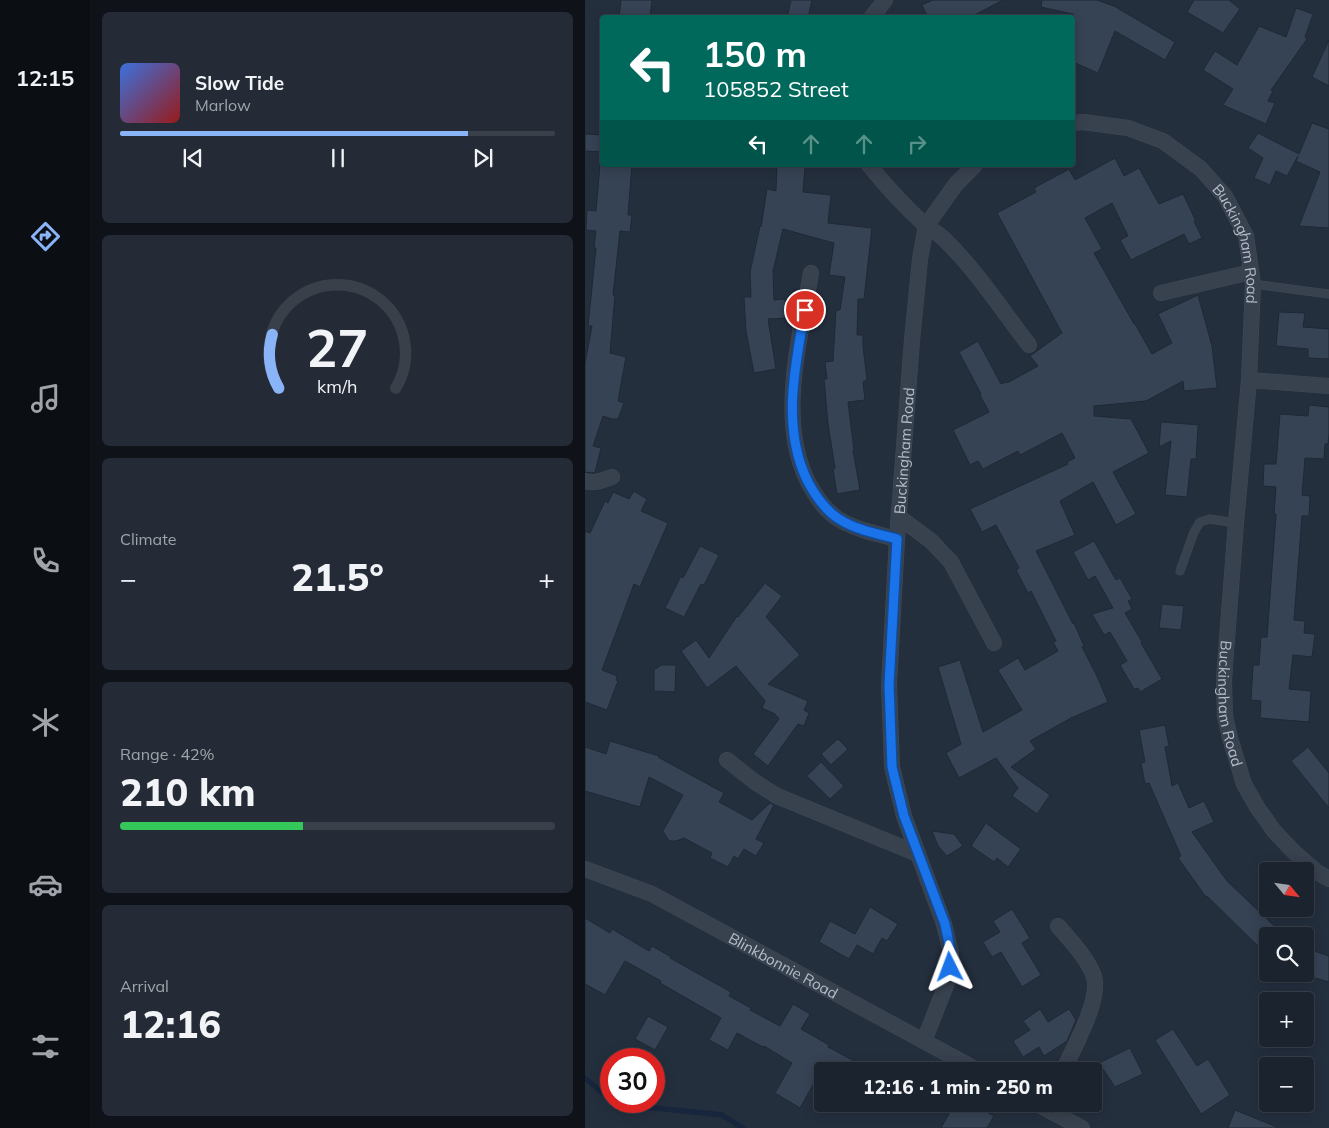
<!DOCTYPE html>
<html lang="en">
<head>
<meta charset="utf-8">
<style>
	:root { --surface:#1b232e; --page:#242b36; --text:#f1f3f6; --muted:#a0a4aa; --line:#39404a; --accent:#8ab4f8 }
	body { margin:0; font-family:Mulish,sans-serif; background:var(--page); color:var(--text); height:100vh; display:flex; flex-direction:column; font-size:19px; white-space:nowrap }
	* { box-sizing:border-box; margin:0 }
	p { font-size:16px; color:var(--muted) }
	.icon { flex:none; width:28px; height:28px; fill:none; stroke:currentColor; stroke-width:2; stroke-linecap:round; stroke-linejoin:round }
	.map { position:relative; flex:1; overflow:hidden }
	.sheet { display:flex; flex-direction:column; gap:12px; padding:12px; background:#0f1319; width:495px }
	.sheet>* { flex:none }
	.banner { position:absolute; left:15px; top:15px; width:475px; height:152px; border-radius:5px; box-shadow:0 2px 12px #0003,0 0 0 1px var(--line); background:#00695c; color:#fff; overflow:hidden }
	.needle { width:32px; rotate:119deg }
	.tools { position:absolute; left:674px; top:862px; display:grid; gap:10px }
	.tools a { display:grid; place-items:center; width:55px; height:55px; border-radius:5px; background:var(--surface); box-shadow:0 2px 12px #0003,0 0 0 1px var(--line); font-size:25px }
	.speed { position:absolute; left:15px; top:1048px; display:flex; gap:10px; font-size:25px; font-weight:700; text-align:center }
	.speed>* { display:grid; place-content:center; width:65px; height:65px; border-radius:50%; background:var(--surface); box-shadow:0 2px 12px #0003,0 0 0 1px var(--line); line-height:1 }
	.speed .limit { border:8px solid #d22; background:#fff; color:#111 }
	.pin { position:absolute; display:grid; place-items:center; width:42px; height:42px; color:#fff; margin:-21px; border:2px solid #fff; border-radius:50%; box-shadow:0 1px 5px #0007 }
	.me { position:absolute; width:55px; margin:-28px; rotate:357deg; stroke-linejoin:round; filter:drop-shadow(0 0 4px #0008) }
	.turn { display:flex; align-items:center; gap:18px; height:105px; padding:0 20px; font-size:22px }
	.turn .icon { width:65px; height:65px; stroke-width:2.5 }
	.turn b { display:block; font-size:35px; line-height:42px }
	.lanes { display:flex; align-items:center; height:48px; padding:0 20px; background:#0003; justify-content:center; gap:25px; direction:ltr }
	.lanes .off { opacity:.35 }
	.big { font-size:38px; font-weight:800; line-height:1.1 }
	.sheet .tile { flex:1; display:flex; flex-direction:column; justify-content:center; gap:8px; min-width:0; padding:0 18px; border-radius:8px; background:var(--page) }
	.sheet .dial { align-items:center; gap:0 }
	.dial svg { height:130px; overflow:visible; fill:none; stroke:var(--line); stroke-width:7; stroke-linecap:round; text-anchor:middle }
	.dial text { fill:var(--text); stroke:none }
	.song { display:flex; align-items:center; gap:15px }
	.cover { width:60px; height:60px; border-radius:8px; background:linear-gradient(135deg,hsl(220 70% 55%),hsl(0 70% 35%)) }
	.played { height:5px; border-radius:2px; background:linear-gradient(90deg,var(--accent) 80%,var(--line) 80%) }
	.keys { display:flex; justify-content:space-around; direction:ltr }
	.heat { display:flex; justify-content:space-between; align-items:center; font-size:28px; direction:ltr }
	.charge { height:8px; border-radius:4px; background:linear-gradient(90deg,#34c759 42%,var(--line) 0) }
	.trip { position:absolute; left:229px; top:1062px; width:288px; height:50px; border-radius:5px; background:var(--surface); box-shadow:0 2px 12px #0003,0 0 0 1px var(--line); font-weight:800; line-height:50px; text-align:center }
	main { display:flex; flex:1; min-height:0 }
	.tabs { display:flex; flex-direction:column; width:90px; justify-content:space-around; align-items:center; background:#0b0e12; color:var(--muted) }
	.tabs .icon { width:35px; height:35px }
	.tabs .current { color:var(--accent) }
	.tabs b { font-size:22px; color:var(--text) }
	.map>svg:first-child { display:block }
	.lines { fill:none; stroke-linecap:round; stroke-linejoin:round }
	.stream { stroke:#17263c; stroke-width:5.5 }
	.building { fill:#364354; stroke:#1f2835 }
	.lane-casing { stroke:#414a57; stroke-width:9 }
	.street-casing { stroke:#414a57; stroke-width:16 }
	.lane { stroke:#38414e; stroke-width:8 }
	.street { stroke:#38414e; stroke-width:15 }
	.route-casing { stroke:#114b97; stroke-width:12 }
	.route { stroke:#1a73e8; stroke-width:9 }
	.labels { text-anchor:middle; dominant-baseline:central; stroke-width:5; stroke-linejoin:round; paint-order:stroke }
	.street-label { font-size:15px; fill:#b4bcc9; stroke:#1d2633 }
</style>
</head>
<body>
<main>
<nav class="tabs">
<b>12:15</b>
<svg class="icon current" aria-label="directions" viewBox="0 0 24 24"><path d="M12 3l9 9-9 9-9-9zM9 14v-3h6M13 9l2 2-2 2"/></svg>
<svg class="icon" aria-label="music" viewBox="0 0 24 24"><path d="M9 18V5l10-2v13"/><circle cx="6" cy="18" r="3"/><circle cx="16" cy="16" r="3"/></svg>
<svg class="icon" aria-label="phone" viewBox="0 0 24 24"><path d="M5 4h4l2 5-3 2q2 4 5 5l2-3 5 2v4C11 20 4 13 5 4z"/></svg>
<svg class="icon" aria-label="climate" viewBox="0 0 24 24"><path d="M12 3v18M4 7l16 10M4 17L20 7"/></svg>
<svg class="icon" aria-label="car" viewBox="0 0 24 24"><path d="M5 17H2v-5l4-1 3-4h7l3 4 3 1v5h-3M9 17h6M6 11h13"/><circle cx="7" cy="17" r="2"/><circle cx="17" cy="17" r="2"/></svg>
<svg class="icon" aria-label="filters" viewBox="0 0 24 24"><path d="M4 7h16M4 17h16"/><circle cx="9" cy="7" r="2"/><circle cx="15" cy="17" r="2"/></svg>
</nav>
<section class="sheet">
<div class="tile">
<div class="song"><i class="cover"></i><div><b>Slow Tide</b><p>Marlow</p></div></div>
<div class="played"></div>
<div class="keys"><svg class="icon" aria-label="previous" viewBox="0 0 24 24"><path d="M18 5L8 12l10 7zM5 5v14"/></svg><svg class="icon" aria-label="pause" viewBox="0 0 24 24"><path d="M8 5v14M16 5v14"/></svg><svg class="icon" aria-label="next" viewBox="0 0 24 24"><path d="M6 5l10 7-10 7zM19 5v14"/></svg></div>
</div>
<div class="tile dial"><svg viewBox="0 0 100 80">
<path d="M14 69A42 42 0 1 1 86 69"/>
<path d="M14 69A42 42 0 0 1 10 36" stroke="#8ab4f8"/>
<text x="50" y="56" font-size="32" font-weight="700">27</text>
<text x="50" y="72" font-size="11">km/h</text>
</svg></div>
<div class="tile"><p>Climate</p>
<div class="heat"><a>−</a><b class="big">21.5°</b><a>+</a></div>
</div>
<div class="tile"><p>Range · 42%</p><b class="big">210 km</b><div class="charge"></div></div>
<div class="tile"><p>Arrival</p><b class="big">12:16</b></div>
</section>
<div class="map">
<svg width="744" height="1128" viewBox="0 0 744 1128">
	<rect width="100%" height="100%" fill="#242f3e"/>
	<g class="lines">
		<!-- stream -->
		<g class="stream">
			<polyline points="0,1078 26,1100"/>
			<polyline points="28,1101 32,1104 137,1115 158,1128"/>
		</g>
	</g>
	<!-- building -->
	<g class="building">
		<polygon points="36,0 67,0 65,18 34,18"/>
		<polygon points="206,0 227,0 223,18 202,18"/>
		<polygon points="348,0 418,0 384,18 343,18 337,5"/>
		<polygon points="457,0 512,0 529,6 590,42 580,60 530,31 513,73 488,62 488,14 456,7"/>
		<polygon points="609,0 644,0 655,9 638,33 602,12"/>
		<polygon points="711,8 728,14 720,37 722,39 686,90 688,91 683,101 690,103 681,124 638,105 648,89 618,70 630,51 652,65 674,26 701,37"/>
		<polygon points="744,40 744,86 727,77"/>
		<polygon points="727,123 744,129 744,228 714,226 735,172 711,161 713,156 702,176 691,171 685,185 669,178 678,158 663,148 673,133 714,154"/>
		<polygon points="0,134 18,135 18,152 0,151"/>
		<polygon points="530,158 539,176 554,168 574,204 598,194 611,221 609,221 617,238 604,244 599,234 546,260 535,240 543,236 527,203 500,218 517,249 509,253 549,324 550,324 567,354 587,343 573,314 613,295 627,346 632,388 599,391 598,381 561,401 509,406 509,416 546,419 564,453 528,472 551,514 531,525 508,482 475,501 490,535 451,551 488,624 489,623 499,646 497,647 511,674 523,702 486,718 445,741 451,749 426,767 465,795 452,814 427,796 433,788 411,758 374,778 361,753 376,744 353,667 375,660 398,732 437,710 413,670 433,658 440,670 473,651 468,642 471,641 446,591 443,593 431,570 434,568 411,525 397,532 385,509 483,464 482,462 490,458 477,433 435,455 433,451 398,469 393,461 385,465 368,430 404,412 395,395 396,394 374,352 393,341 416,384 421,382 422,383 453,366 445,356 477,333 412,213 451,192 449,188 484,169 490,180"/>
		<polygon points="15,165 47,165 43,215 47,215 45,232 35,231 28,295 30,295 25,353 41,357 33,401 39,403 33,419 27,419 18,416 8,446 16,448 10,472 7,473 0,472 0,363 7,326 3,326 11,248 9,248 11,231 1,230 2,210 11,211"/>
		<polygon points="192,165 212,165 212,167 220,167 218,192 246,195 243,223 287,228 279,299 273,299 272,335 278,335 278,346 282,380 278,382 280,400 263,402 269,450 268,450 275,490 252,494 248,469 250,468 243,424 239,379 242,379 240,362 248,361 251,310 255,310 260,277 244,275 249,243 198,229 188,271 189,300 200,299 201,318 183,319 191,369 169,373 161,331 159,297 166,297 165,272 175,226 176,227 182,189 191,191"/>
		<polygon points="694,312 720,313 718,327 744,329 744,359 723,358 723,349 691,346"/>
		<polygon points="724,405 744,407 744,434 743,444 740,444 739,459 720,458 717,495 725,496 724,516 717,516 709,620 720,621 719,633 730,634 727,657 708,655 704,689 726,691 724,722 675,718 676,701 666,700 668,665 674,665 676,637 682,637 691,514 689,514 691,487 678,486 679,464 691,464 695,414 723,416"/>
		<polygon points="576,422 615,425 613,426 611,459 606,459 602,497 580,495 586,441 574,447"/>
		<polygon points="49,491 62,499 56,511 83,523 55,587 49,584 17,670 32,676 31,680 33,681 22,710 0,702 0,531 5,533 20,501 23,503 28,492 44,499"/>
		<polygon points="509,541 531,580 535,578 547,599 543,601 547,609 540,613 557,642 556,643 577,679 555,692 553,688 549,689 535,665 542,661 525,632 519,635 507,614 528,608 510,576 503,580 488,552"/>
		<polygon points="115,546 134,555 119,585 116,584 99,617 80,608 96,576 98,578"/>
		<polygon points="180,583 197,596 181,617 215,655 183,684 223,701 219,710 224,713 219,726 213,724 183,766 168,754 194,719 190,714 177,708 180,701 151,666 122,688 96,651 111,640 124,658 152,616 153,617"/>
		<polygon points="577,604 599,606 596,630 574,628"/>
		<polygon points="76,665 91,665 90,692 69,691 69,670"/>
		<polygon points="580,725 584,746 580,747 587,786 593,783 604,808 619,801 629,822 607,832 642,881 700,936 682,936 682,955 622,896 621,897 593,858 596,856 564,783 560,784 556,763 560,762 554,730"/>
		<polygon points="253,739 263,749 246,765 236,754"/>
		<polygon points="25,741 74,756 73,757 139,793 134,802 167,820 185,803 189,805 171,839 179,843 171,856 159,849 153,859 149,856 143,867 125,858 127,853 99,838 91,841 84,841 78,831 98,795 64,777 55,807 0,791 0,747 21,754"/>
		<polygon points="723,747 744,773 744,808 706,761"/>
		<polygon points="236,762 259,786 245,799 222,776"/>
		<polygon points="401,823 436,849 423,867 412,858 409,862 386,846"/>
		<polygon points="347,831 369,834 378,846 362,856 353,846"/>
		<polygon points="285,907 313,924 302,941 297,938 288,954 272,945 264,959 234,942 245,921 270,934"/>
		<polygon points="427,909 445,938 437,943 456,975 437,987 416,952 407,957 398,942 415,932 408,921"/>
		<polygon points="0,918 25,933 27,929 64,951 67,946 86,957 85,958 146,992 144,996 166,1008 165,1010 195,1026 208,1004 225,1014 216,1029 244,1045 243,1047 269,1061 263,1071 236,1071 215,1108 190,1093 207,1063 179,1046 178,1047 152,1033 143,1050 124,1040 136,1018 75,983 76,981 40,961 20,995 0,984"/>
		<polygon points="720,948 744,956 744,982 720,975"/>
		<polygon points="455,1009 463,1022 484,1009 491,1020 482,1041 459,1056 454,1047 438,1057 428,1041 445,1030 438,1021"/>
		<polygon points="63,1016 83,1027 70,1050 50,1039"/>
		<polygon points="588,1029 612,1066 623,1059 645,1095 616,1114 570,1040"/>
		<polygon points="545,1048 558,1074 530,1087 514,1063"/>
		<polygon points="374,1104 376,1104 388,1111 391,1106 409,1116 402,1128 356,1128 365,1112 369,1112"/>
		<polygon points="650,1110 692,1127 692,1128 643,1128"/>
	</g>
	<g class="lines">
		<!-- lane casing -->
		<g class="lane-casing">
			<g id="lane">
				<polyline points="668,284 744,294"/>
				<polyline points="595,571 609,532 615,522 625,519 651,523"/>
			</g>
		</g>
		<!-- street casing -->
		<g class="street-casing">
			<g id="street">
				<polyline points="286,18 300,0"/>
				<path id="s1" d="M488,123L498,122L543,128L578,141L616,169L640,196L661,236L668,284L664,380L651,523L641,652L639,681L640,716L645,738L659,784L672,807L689,831L709,852L732,872L744,879"/>
				<path d="M284,165C301,186 319,206 339,224C345,230 354,233 360,240C392,271 417,310 444,345"/>
				<path d="M226,273C215,338 192,421 223,482C231,497 240,511 255,520C272,530 293,534 312,539"/>
				<polyline points="576,293 666,272"/>
				<polyline points="664,380 744,386"/>
				<path d="M0,481C10,484 18,480 27,477"/>
				<polyline points="314,517 346,541 366,562 409,643"/>
				<polyline points="142,760 170,782 192,796 333,854"/>
				<path id="s2" d="M0,869L67,894L394,1071"/>
				<path d="M473,926C484,939 504,960 509,977C516,1000 488,1049 478,1071"/>
				<path id="s3" d="M339,1041L363,980L366,953L359,924L319,816L307,767L304,685L312,539L327,340L335,259L341,226L371,184L390,165"/>
				<polyline points="452,1104 497,1128"/>
			</g>
		</g>
		<!-- lane -->
		<use href="#lane" class="lane"/>
		<!-- street -->
		<use href="#street" class="street"/>
	</g>
	<g class="lines">
		<!-- route casing -->
		<g class="route-casing">
			<path id="route" d="M220,310C210,366 196,428 223,482C231,497 240,510 254,519C271,530 293,534 312,539L304,685L307,767L319,816L360,924L366,953L365,967"/>
		</g>
		<!-- route -->
		<use href="#route" class="route"/>
	</g>
	<g class="labels">
		<!-- street labels -->
		<g class="street-label">
			<text stroke="none"><textPath href="#s1" startOffset="226">Buckingham Road</textPath></text>
			<text stroke="none"><textPath href="#s3" startOffset="605">Buckingham Road</textPath></text>
			<text stroke="none"><textPath href="#s1" startOffset="691">Buckingham Road</textPath></text>
			<text stroke="none"><textPath href="#s2" startOffset="221">Blinkbonnie Road</textPath></text>
		</g>
	</g>
</svg>
<div class="tools">
<a><svg class="needle" viewBox="-14 -14 28 28"><path d="M0-13l5 13h-10z" fill="#e53935"/><path d="M0 13l5-13h-10z" fill="#a0a4aa"/></svg></a>
<a><svg class="icon" aria-label="search" viewBox="0 0 24 24"><circle cx="10" cy="10" r="6"/><path d="M15 15l6 6"/></svg></a>
<a>+</a>
<a>−</a>
</div>
<div class="speed"><div class="limit">30</div></div>
<div class="pin" style="left:220px;top:310px;background:#d93025"><svg class="icon" aria-label="arrive" viewBox="0 0 24 24"><path d="M6 21V4h12l-3 4 3 4H6"/></svg></div>
<svg class="me" style="left:365px;top:967px" viewBox="-20 -20 40 40"><path d="M0-17L14 15 0 8-14 15z" fill="#1a73e8" stroke="#fff" stroke-width="4"/></svg>
<div class="trip">12:16 · 1 min · 250 m</div>
<div class="banner">
<div class="turn"><svg class="icon" aria-label="left" viewBox="0 0 24 24"><path d="M17 20v-9H6M10 6l-5 5 5 5"/></svg><div><b>150 m</b>105852 Street</div></div>
<div class="lanes"><svg class="icon" aria-label="left" viewBox="0 0 24 24"><path d="M17 20v-9H6M10 6l-5 5 5 5"/></svg><svg class="icon off" aria-label="ahead" viewBox="0 0 24 24"><path d="M12 20V5M6 11l6-6 6 6"/></svg><svg class="icon off" aria-label="ahead" viewBox="0 0 24 24"><path d="M12 20V5M6 11l6-6 6 6"/></svg><svg class="icon off" aria-label="right" viewBox="0 0 24 24"><path d="M7 20v-9h11M14 6l5 5-5 5"/></svg></div>
</div>
</div>
</main>
</body>
</html>
